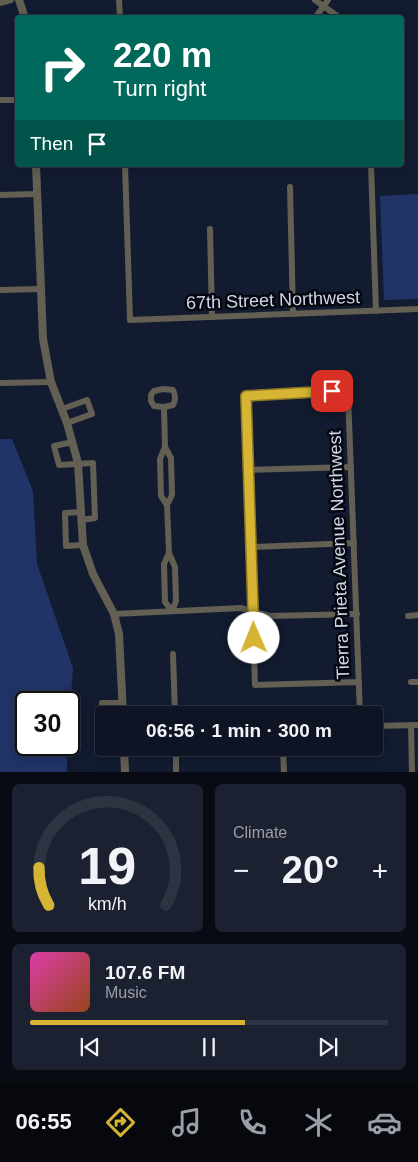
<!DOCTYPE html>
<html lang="en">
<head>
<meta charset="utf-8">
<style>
	:root { --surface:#0e1424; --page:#1c2131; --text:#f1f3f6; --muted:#9b9ea6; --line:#2e3341; --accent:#d6b534 }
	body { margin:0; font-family:Arial,sans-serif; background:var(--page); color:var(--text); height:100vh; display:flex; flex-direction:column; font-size:19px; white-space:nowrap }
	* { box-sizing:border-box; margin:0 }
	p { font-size:16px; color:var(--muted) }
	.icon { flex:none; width:28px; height:28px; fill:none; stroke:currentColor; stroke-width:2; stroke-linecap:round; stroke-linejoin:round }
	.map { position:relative; height:772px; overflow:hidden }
	.details { display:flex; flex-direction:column; gap:12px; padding:12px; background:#080b14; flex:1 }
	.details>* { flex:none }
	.hud { position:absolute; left:15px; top:15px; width:389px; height:152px; border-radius:5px; box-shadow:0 2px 12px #0003,0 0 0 1px var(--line); background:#00695c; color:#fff; overflow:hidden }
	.speed { position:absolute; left:15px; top:691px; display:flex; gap:10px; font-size:25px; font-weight:700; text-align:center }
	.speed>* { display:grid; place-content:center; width:65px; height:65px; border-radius:50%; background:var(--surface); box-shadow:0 2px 12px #0003,0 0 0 1px var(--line); line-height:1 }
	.speed .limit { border:2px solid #111; border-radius:8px; background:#fff; color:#111 }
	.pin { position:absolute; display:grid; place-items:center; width:42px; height:42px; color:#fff; margin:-21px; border-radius:10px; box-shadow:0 2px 8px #0006 }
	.me { position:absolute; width:55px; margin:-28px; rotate:359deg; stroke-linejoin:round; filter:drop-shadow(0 0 4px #0008) }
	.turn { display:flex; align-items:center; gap:18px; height:105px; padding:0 15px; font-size:22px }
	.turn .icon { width:65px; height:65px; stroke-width:2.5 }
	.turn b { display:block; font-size:35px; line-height:42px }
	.then { display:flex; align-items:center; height:48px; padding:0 15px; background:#0003; gap:10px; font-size:19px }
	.big { font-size:38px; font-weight:600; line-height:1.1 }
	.details .card { flex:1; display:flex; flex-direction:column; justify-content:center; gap:8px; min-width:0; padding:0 18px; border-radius:8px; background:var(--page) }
	.details .dial { align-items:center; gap:0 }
	.dial svg { height:130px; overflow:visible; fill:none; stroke:var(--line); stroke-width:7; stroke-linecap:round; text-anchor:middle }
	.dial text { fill:var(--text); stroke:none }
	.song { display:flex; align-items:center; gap:15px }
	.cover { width:60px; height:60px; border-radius:8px; background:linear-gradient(135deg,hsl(320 70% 55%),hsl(20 70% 35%)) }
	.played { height:5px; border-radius:2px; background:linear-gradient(90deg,var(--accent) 60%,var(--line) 60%) }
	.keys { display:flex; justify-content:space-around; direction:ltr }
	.heat { display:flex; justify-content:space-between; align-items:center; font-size:28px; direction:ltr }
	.details .tiles { flex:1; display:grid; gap:12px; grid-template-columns:1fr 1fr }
	.card:last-child { grid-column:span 2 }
	.trip { position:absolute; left:95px; top:706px; width:288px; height:50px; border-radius:5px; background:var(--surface); box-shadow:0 2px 12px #0003,0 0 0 1px var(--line); font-weight:600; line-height:50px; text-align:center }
	.tabs { display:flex; height:80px; justify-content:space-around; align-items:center; background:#06080e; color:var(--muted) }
	.tabs .icon { width:35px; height:35px }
	.tabs .on { color:var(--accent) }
	.tabs b { font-size:22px; color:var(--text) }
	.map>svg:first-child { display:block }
	.green { fill:#203467 }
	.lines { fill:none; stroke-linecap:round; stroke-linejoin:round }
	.minor { stroke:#635f53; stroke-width:6 }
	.tertiary { stroke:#635f53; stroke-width:8 }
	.route-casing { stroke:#8b7622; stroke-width:12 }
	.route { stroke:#d6b534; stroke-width:9 }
	.labels { text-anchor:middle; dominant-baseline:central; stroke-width:5; stroke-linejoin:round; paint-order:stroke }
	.street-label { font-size:18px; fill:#d0d6e5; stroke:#04060f }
</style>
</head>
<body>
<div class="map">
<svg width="418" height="772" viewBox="0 0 418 772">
	<rect width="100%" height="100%" fill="#121b30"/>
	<!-- green -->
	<g class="green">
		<polygon points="418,194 418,299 384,300 380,196"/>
		<polygon points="0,439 12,439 33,491 37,564 73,668 69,724 69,702 26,702 26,745 67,745 67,772 0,772"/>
	</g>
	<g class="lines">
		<!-- minor -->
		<g class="minor">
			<polyline points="119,0 120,18"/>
			<polyline points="315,0 340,18"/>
			<polyline points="0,3 11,0"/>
			<polyline points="315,18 328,0"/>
			<polyline points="0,100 18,100"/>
			<polyline points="125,165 130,320 418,309"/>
			<polyline points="371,165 376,311"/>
			<polyline points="290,187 293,314"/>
			<polyline points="0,195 37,194"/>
			<polyline points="210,229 212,317"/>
			<polyline points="0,290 40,289"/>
			<polyline points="0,383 51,382"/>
			<path d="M163,389L173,390C176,396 176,400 173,405L164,407L154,406L151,401V395L154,391Z"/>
			<polyline points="164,407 165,447 160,459 161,496 167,505"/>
			<polyline points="62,409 87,400 92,414 67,423"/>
			<polyline points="73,442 54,446 59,465 93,463 95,518 82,520"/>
			<polyline points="165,447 171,458 172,495 167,505 169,553 175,567 176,601 172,611 165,602 164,564 169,553"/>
			<polyline points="248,470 351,467"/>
			<polyline points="81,512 65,513 66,546 83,545"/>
			<polyline points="251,547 354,543"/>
			<polyline points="114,614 241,608 269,616 357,614"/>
			<polyline points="408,616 418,615"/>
			<polyline points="173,654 175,715"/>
			<polyline points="359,682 255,685 246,396 332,391 348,393 360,715"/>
			<polyline points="411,682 418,682"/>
			<polyline points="104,719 102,719 102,703 123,703"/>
			<polyline points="411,725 412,772"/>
			<polyline points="374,726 418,725"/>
			<polyline points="176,748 176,772"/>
			<polyline points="283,748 284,772"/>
		</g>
		<!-- tertiary -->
		<g class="tertiary">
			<polyline points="19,0 25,18"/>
			<polyline points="36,165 43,339 51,382 67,423 78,463 83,545 93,574 114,614 119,634 123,715"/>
			<polyline points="124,748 125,772"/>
		</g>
	</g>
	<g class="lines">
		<!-- route casing -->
		<g class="route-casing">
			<polyline id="route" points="254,638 246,396 332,391"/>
		</g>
		<!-- route -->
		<use href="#route" class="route"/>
	</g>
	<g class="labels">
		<!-- street labels -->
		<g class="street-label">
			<text transform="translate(273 300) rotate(-2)">67th Street Northwest</text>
			<text transform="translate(339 555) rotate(-92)">Tierra Prieta Avenue Northwest</text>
		</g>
	</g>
</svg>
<div class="speed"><div class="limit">30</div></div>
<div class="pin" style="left:332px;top:391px;background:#d93025"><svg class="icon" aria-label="arrive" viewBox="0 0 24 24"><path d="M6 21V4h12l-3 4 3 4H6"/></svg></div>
<svg class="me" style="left:254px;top:638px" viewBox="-20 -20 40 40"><circle r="19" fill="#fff"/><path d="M0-13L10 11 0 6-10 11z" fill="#d6b534"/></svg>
<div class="trip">06:56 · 1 min · 300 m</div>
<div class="hud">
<div class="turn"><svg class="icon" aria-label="right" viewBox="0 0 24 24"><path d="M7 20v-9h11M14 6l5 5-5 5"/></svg><div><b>220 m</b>Turn right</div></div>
<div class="then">Then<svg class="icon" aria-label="arrive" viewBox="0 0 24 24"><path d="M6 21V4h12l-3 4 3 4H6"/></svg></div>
</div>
</div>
<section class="details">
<div class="tiles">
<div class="card dial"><svg viewBox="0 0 100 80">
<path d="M14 69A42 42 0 1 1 86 69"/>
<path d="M14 69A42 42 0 0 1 8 46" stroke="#d6b534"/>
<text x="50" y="56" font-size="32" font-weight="700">19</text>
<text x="50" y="72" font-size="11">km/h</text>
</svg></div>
<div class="card"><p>Climate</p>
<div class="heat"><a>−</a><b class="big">20°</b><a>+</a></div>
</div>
<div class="card">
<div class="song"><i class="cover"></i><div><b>107.6 FM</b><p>Music</p></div></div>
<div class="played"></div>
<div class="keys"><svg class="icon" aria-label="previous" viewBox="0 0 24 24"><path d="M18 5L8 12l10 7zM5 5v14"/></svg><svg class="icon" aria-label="pause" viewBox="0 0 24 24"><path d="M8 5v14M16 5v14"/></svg><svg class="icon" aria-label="next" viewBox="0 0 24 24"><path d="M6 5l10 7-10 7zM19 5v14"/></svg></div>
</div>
</div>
</section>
<nav class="tabs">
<b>06:55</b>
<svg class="icon on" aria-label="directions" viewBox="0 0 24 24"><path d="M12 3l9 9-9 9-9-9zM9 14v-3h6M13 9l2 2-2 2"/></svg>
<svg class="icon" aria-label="music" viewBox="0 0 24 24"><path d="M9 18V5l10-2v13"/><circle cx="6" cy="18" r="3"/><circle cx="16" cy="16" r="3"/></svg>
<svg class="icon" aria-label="phone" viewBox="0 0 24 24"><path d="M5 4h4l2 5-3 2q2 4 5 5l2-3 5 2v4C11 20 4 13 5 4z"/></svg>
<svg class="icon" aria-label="climate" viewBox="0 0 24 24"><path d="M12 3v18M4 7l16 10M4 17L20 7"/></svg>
<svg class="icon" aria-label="car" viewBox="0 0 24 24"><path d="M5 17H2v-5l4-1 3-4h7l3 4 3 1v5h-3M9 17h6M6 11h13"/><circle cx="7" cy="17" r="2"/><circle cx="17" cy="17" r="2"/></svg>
</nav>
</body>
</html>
